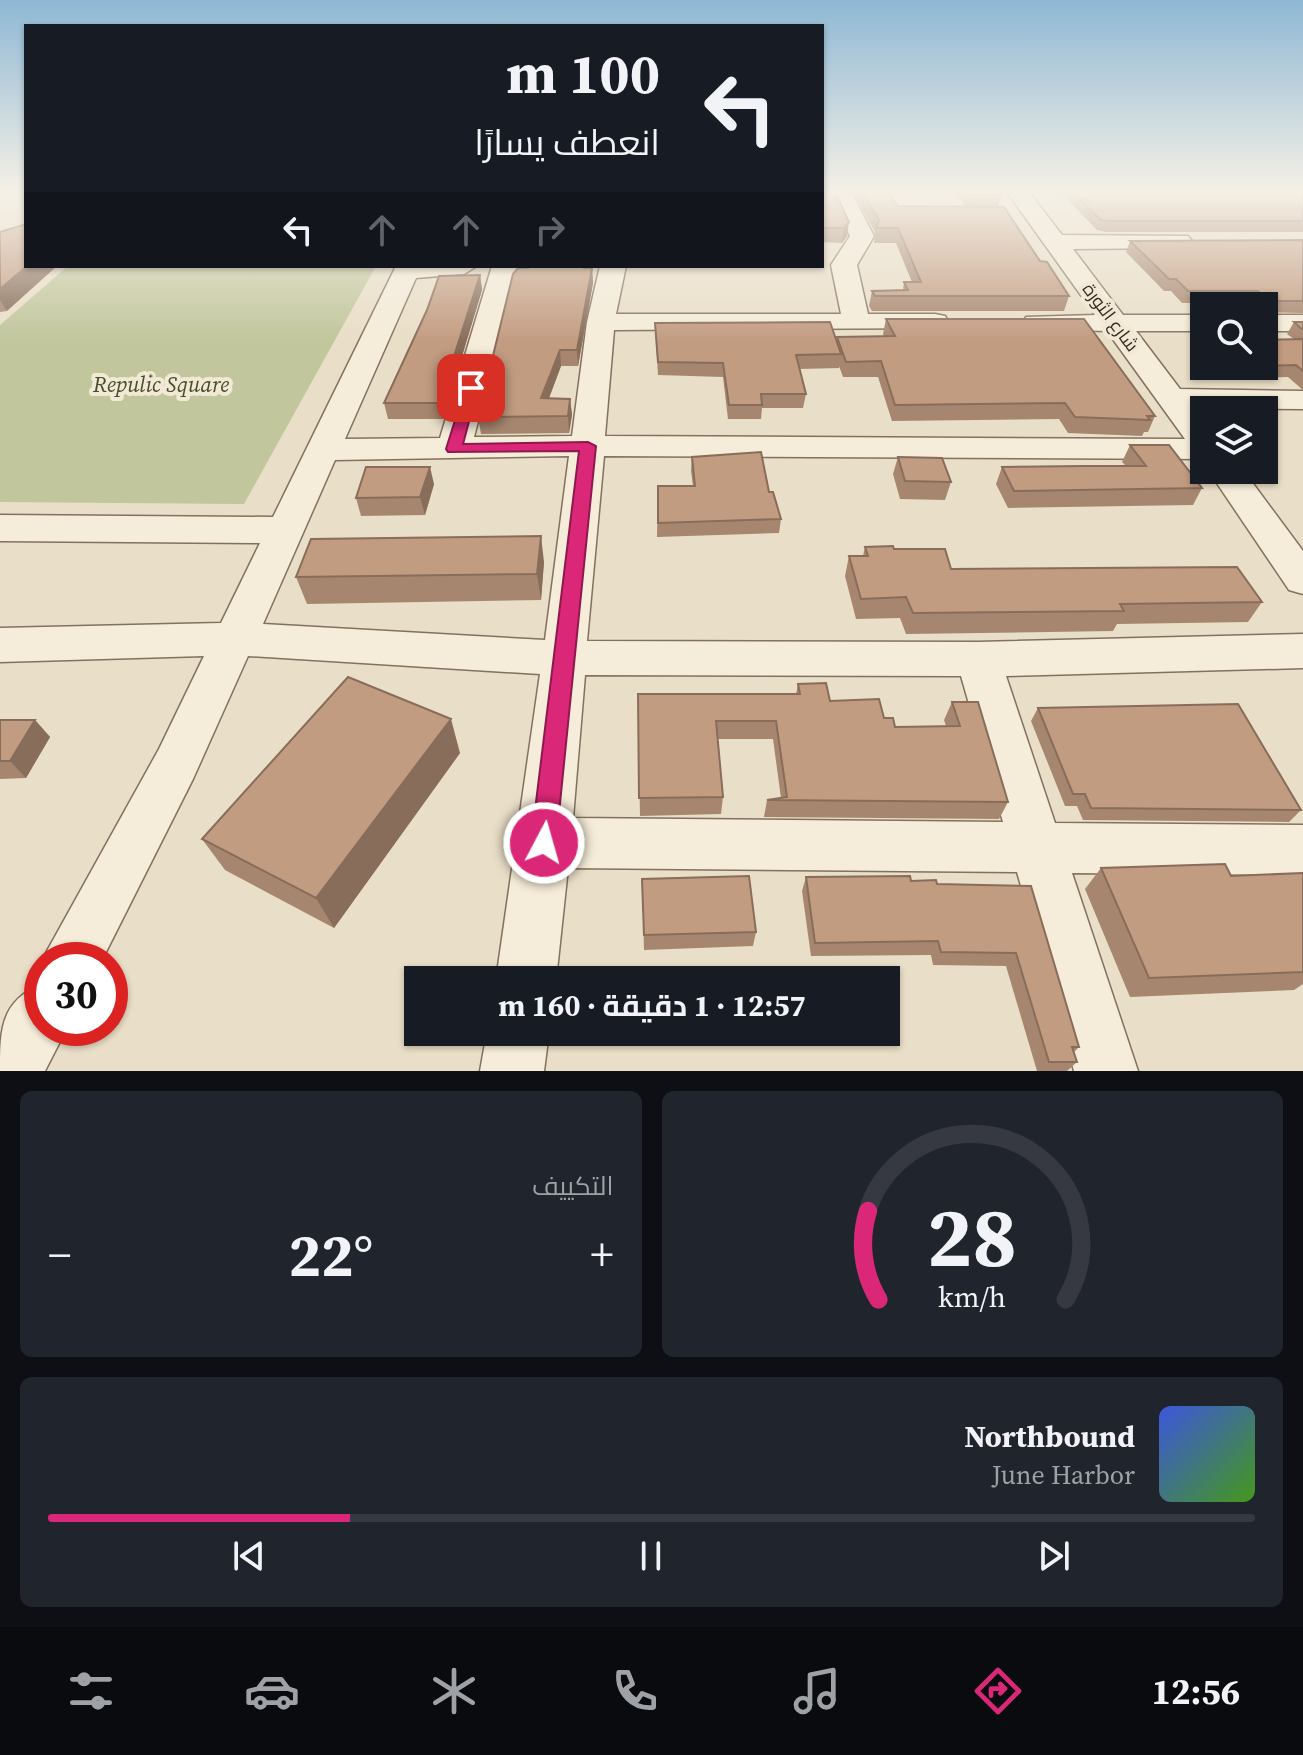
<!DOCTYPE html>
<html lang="ar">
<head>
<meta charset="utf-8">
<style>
	:root { --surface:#171b24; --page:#20242c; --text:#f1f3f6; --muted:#9ea1a6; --line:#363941; --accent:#db2777 }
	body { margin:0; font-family:"Source Serif 4",Cairo,serif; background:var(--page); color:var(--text); direction:rtl; height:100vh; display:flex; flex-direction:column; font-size:30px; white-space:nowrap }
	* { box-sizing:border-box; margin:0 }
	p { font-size:26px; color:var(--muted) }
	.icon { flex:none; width:44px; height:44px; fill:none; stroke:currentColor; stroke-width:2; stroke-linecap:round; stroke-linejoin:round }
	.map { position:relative; height:1071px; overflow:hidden; direction:ltr }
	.panel { display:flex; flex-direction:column; gap:20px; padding:20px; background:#0d0f14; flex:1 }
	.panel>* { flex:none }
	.guide { position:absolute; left:24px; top:24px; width:800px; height:244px; border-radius:0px; box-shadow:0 2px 6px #0004; direction:rtl; background:#171b24; color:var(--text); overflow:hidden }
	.buttons { position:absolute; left:1190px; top:292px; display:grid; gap:16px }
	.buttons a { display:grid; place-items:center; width:88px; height:88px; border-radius:0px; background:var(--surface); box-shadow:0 2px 6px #0004; font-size:40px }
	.speed { position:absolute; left:24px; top:942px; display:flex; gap:16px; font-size:40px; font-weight:700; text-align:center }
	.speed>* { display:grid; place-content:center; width:104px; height:104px; border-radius:50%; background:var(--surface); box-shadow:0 2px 6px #0004; line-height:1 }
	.speed .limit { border:12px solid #d22; background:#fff; color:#111 }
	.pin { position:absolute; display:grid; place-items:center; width:68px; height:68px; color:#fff; margin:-34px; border-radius:16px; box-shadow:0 4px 12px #0006 }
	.me { position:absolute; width:88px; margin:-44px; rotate:6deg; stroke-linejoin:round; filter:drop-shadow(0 0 6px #0008) }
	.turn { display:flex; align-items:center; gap:28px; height:168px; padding:0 32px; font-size:36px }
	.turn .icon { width:104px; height:104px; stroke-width:2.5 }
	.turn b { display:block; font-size:56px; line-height:68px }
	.lanes { display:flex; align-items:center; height:76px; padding:0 32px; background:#0003; justify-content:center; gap:40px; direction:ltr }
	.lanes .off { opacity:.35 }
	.big { font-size:60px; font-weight:700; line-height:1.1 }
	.panel .widget { flex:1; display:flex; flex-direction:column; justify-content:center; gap:12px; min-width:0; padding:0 28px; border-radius:12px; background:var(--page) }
	.panel .dial { align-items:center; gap:0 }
	.dial svg { height:208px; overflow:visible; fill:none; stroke:var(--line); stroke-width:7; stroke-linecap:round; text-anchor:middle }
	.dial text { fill:var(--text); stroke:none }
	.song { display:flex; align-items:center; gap:24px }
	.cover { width:96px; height:96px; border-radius:12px; background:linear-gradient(135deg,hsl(230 70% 55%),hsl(100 70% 35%)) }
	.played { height:8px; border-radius:4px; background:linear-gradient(90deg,var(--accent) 25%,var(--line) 25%) }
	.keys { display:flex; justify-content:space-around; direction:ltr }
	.heat { display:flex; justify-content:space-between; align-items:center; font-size:44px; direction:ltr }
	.panel .tiles { flex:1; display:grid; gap:20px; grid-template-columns:1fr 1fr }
	.widget:last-child { grid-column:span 2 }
	.trip { position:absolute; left:404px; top:966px; width:496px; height:80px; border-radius:0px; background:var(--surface); box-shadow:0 2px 6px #0004; font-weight:700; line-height:80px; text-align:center; direction:rtl }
	.tab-bar { display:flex; height:128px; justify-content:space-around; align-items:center; background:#090b0e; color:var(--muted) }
	.tab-bar .icon { width:56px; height:56px }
	.tab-bar .selected { color:var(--accent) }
	.tab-bar b { font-size:36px; color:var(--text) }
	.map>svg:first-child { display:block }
	.green { fill:#c1c69c }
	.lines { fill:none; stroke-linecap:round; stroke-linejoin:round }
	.minor-casing { stroke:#82715e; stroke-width:3 }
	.minor { fill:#f5ecd9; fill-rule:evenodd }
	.wall { fill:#a7866f }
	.shaded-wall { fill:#886d5a }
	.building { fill:#c29c81; stroke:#886d5a; stroke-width:2 }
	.route { fill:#db2777; stroke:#8e194d; stroke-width:2 }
	.labels { text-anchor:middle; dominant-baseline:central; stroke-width:8; stroke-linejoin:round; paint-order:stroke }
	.far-street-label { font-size:18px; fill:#342a20; stroke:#f1e9d5 }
	.park-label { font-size:22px; font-style:italic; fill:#454e29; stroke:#f1e9d5 }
</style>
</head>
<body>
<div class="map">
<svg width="1303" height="1071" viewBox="0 0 1303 1071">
	<rect width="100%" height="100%" fill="#e9dec7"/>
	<!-- green -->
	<polygon class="green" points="68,266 376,266 244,504 0,502 0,325"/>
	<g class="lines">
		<!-- minor casing -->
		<g class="minor-casing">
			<g id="minor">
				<path d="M829,192H851L874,236L857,265L868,314H935L945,316L949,322L945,328L614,330L605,436L1185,439L1107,331L1026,329L1022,323L1026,317L1095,315L1007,192H1029L1062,235L1188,236L1192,241L1180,248L1073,249L1123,315H1204V331H1136L1180,389L1303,391V409L1195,408L1204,419V459L604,456L587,641L978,642L1303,634V668L1006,676L1055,823L1303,825V875L1072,873L1138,1071H1074L1017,872L568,868L556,980H496L540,674L248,656L193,779L102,960H42L159,749L204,656L0,662V628L221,623L260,543L0,541V515L273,517L396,266H477L464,274L416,278L345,439L440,438L492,266H518L474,437L572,436L587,322L600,266H626L616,314H841L831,265L850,236ZM569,456L545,640L263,624L335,460ZM585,675L961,676L1003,822L573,818Z"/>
				<rect x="1264" y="315" width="39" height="16"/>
				<polygon points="1208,470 1243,470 1303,551 1303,594 1289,590"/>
				<path d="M42,984V1028H67L45,1071H0C0,1031 0,1001 42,984Z"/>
				<polygon points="487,1032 549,1032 544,1071 480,1071"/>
			</g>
		</g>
		<!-- minor -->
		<use href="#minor" class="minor"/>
	</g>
	<!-- wall -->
	<g class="wall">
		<polygon points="822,192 835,192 847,236 842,243 822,242"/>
		<polygon points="853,192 889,192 897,206 966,207 955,192 1000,192 1002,194 998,207 1040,261 1069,296 1064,311 872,311 869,306 872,291 903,290 904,282 912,282 896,243 874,243 875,232"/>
		<polygon points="1060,192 1303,192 1303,232 1106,232 1097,230"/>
		<polygon points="0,232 7,311 0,312"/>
		<polygon points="1303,240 1303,313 1264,312 1264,306 1255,306 1252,303 1182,303 1171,291 1164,291 1126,252 1130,241"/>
		<polygon points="527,266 588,266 587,268 592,268 593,283 578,366 561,366 549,398 570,399 572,415 569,433 481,434 478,417"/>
		<polygon points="480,275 482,290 443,419 388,419 384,403"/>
		<polygon points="886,319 1155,416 1148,432 1144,432 1142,436 1068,433 1059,419 892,421 878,377 843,377 839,366 839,368 799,369 806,394 803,408 762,408 761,419 728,419 723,377 658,375 655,323 837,342 837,337 884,336 883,334"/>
		<polygon points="1294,322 1303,322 1303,390 1288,377 1243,378 1231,366 1264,366 1294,339 1287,334"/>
		<polygon points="1130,445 1202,488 1193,505 1008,508 996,484 1002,467 1126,466 1122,462"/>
		<polygon points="692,457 769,492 781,519 779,533 657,537 658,486 693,486 691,471"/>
		<polygon points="898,457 951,482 945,500 900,499 893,474"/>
		<polygon points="434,484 425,515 361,516 356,498"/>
		<polygon points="865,547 894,549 951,569 1262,602 1248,622 1117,624 1113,631 906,634 900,618 856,619 845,576 849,556 863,556"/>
		<polygon points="544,562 541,600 307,604 296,577"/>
		<polygon points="798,684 830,701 884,718 895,727 946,726 944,720 952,702 1008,802 999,819 764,817 767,800 781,798 773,739 718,739 723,797 721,814 640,816 638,694 796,694"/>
		<polygon points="1038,708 1301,810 1289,822 1083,820 1077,806 1065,806 1031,721"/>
		<polygon points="0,720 35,720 50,737 26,778 0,779"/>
		<polygon points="460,753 334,928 225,870 202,839"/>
		<polygon points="1101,868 1231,876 1303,873 1303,984 1294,990 1130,997 1085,889"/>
		<polygon points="806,877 911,881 937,884 1031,886 1079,1047 1074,1052 1077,1062 1067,1071 1037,1071 1006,966 933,965 931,955 811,956 802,891"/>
		<polygon points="642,879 756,932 753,946 644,950"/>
	</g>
	<!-- shaded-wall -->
	<g class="shaded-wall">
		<polygon points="849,222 847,236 842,243 844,228"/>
		<polygon points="27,266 57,266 7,311 0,300 0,289"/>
		<polygon points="592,268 593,283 578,366 577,350"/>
		<polygon points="480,275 482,290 443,419 439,403"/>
		<polygon points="560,350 561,366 543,414 541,398"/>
		<polygon points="570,399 572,415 569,433 568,416"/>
		<polygon points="430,467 434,484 425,515 420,497"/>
		<polygon points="541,536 544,562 541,600 537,574"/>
		<polygon points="451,719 460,753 334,928 316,898"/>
		<polygon points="35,720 50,737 26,778 10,761"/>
	</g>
	<!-- building -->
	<g class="building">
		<polygon points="822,192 835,192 849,222 844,228 822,228"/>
		<polygon points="862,192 889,192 897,206 1004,207 1040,261 1047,262 1069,296 875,296 872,291 908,290 904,282 921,282 898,228 876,228 879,220"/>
		<polygon points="969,192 1000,192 1002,194 971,195"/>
		<polygon points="1073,192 1303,192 1303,221 1110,221 1101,220"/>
		<polygon points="26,224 27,266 0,289 0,232"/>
		<polygon points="1303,240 1303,301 1269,301 1258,291 1188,291 1176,279 1169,279 1130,241"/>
		<polygon points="528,266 584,266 584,268 592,268 577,350 560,350 541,398 570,399 568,416 478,417 513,274 518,268 528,268"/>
		<polygon points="480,275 439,403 384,403 427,310 439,276"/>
		<polygon points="886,319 1084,319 1155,416 1147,416 1150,420 1075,417 1065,403 895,405 881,361 846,362 837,337 895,336"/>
		<polygon points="830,322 841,354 796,355 806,394 761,394 762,405 729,405 723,363 658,362 655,323"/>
		<polygon points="1294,322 1303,322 1303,330"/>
		<polygon points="1303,339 1303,371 1296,365 1264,366 1264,340"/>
		<polygon points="1130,445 1169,445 1202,488 1014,491 1002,467 1086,466 1146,466"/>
		<polygon points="761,452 769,492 773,492 781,519 658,523 658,486 695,486 692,457"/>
		<polygon points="898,457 942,458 951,482 905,481"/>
		<polygon points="366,467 430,467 420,497 356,498"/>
		<polygon points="541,536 537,574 296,577 311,539"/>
		<polygon points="893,546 894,549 945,549 951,569 1237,567 1262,602 1120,604 1124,611 913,613 906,597 861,599 849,556 868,556 865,547"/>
		<polygon points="348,677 451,719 316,898 202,839"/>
		<polygon points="826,683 830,701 879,699 884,718 893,718 895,727 960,726 952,702 978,702 1008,802 767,800 787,797 776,721 716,721 723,797 639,798 638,694 800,694 798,684"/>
		<polygon points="1238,704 1301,810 1091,808 1085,794 1073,794 1038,708"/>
		<polygon points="0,720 35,720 10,761 0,761"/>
		<polygon points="1225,864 1231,876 1303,873 1303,972 1149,978 1101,868"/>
		<polygon points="749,876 756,932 644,935 642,879"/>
		<polygon points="910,876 911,881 936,880 937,884 1031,886 1079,1047 1072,1047 1077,1062 1049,1062 1016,953 941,952 938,941 815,943 806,877"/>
	</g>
	<!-- sky -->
	<linearGradient id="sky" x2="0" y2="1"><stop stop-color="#8eb8d4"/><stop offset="0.56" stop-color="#f5f0e6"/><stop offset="1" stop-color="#f5f0e6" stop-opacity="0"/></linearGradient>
	<rect width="1303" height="342" fill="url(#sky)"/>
	<!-- route -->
	<polygon class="route" points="466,385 478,388 463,444 588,442 596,446 556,843 553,851 544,855 535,851 531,843 579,451 448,452 446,449"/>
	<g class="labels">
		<!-- far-street labels -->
		<g class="far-street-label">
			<text transform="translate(1111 317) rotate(53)">شارع الثورة</text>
		</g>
		<!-- park labels -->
		<g class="park-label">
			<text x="161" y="384">Repulic Square</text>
		</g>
	</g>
</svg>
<div class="buttons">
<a><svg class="icon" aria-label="search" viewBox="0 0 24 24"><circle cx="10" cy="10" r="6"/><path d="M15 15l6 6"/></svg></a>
<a><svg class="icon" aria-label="layers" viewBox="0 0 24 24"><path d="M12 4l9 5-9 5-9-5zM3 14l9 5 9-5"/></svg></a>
</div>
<div class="speed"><div class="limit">30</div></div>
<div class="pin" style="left:471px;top:388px;background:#d93025"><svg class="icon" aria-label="arrive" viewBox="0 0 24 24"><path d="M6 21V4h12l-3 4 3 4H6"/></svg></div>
<svg class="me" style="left:544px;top:843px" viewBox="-20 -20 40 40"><circle r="17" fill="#db2777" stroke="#fff" stroke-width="3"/><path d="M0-11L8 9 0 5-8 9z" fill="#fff"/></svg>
<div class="trip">12:57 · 1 دقيقة · 160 m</div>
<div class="guide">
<div class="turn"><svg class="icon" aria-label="left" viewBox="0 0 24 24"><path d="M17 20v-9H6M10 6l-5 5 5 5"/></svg><div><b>100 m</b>انعطف يسارًا</div></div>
<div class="lanes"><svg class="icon" aria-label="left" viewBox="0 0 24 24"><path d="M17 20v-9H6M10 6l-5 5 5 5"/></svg><svg class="icon off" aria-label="ahead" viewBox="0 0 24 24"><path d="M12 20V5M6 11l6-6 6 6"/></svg><svg class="icon off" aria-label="ahead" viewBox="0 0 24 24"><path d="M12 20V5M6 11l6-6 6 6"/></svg><svg class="icon off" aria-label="right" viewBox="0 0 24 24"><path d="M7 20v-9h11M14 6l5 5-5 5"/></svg></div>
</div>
</div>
<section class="panel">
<div class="tiles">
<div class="widget dial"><svg viewBox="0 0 100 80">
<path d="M14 69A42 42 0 1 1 86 69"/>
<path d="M14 69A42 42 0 0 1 10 35" stroke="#db2777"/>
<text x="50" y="56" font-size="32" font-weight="700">28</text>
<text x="50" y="72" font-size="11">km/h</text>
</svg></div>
<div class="widget"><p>التكييف</p>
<div class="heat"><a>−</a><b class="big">22°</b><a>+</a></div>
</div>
<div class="widget">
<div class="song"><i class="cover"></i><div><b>Northbound</b><p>June Harbor</p></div></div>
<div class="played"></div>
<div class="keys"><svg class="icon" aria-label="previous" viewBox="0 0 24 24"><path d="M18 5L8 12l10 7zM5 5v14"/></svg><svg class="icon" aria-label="pause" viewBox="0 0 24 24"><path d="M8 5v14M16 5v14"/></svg><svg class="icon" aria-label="next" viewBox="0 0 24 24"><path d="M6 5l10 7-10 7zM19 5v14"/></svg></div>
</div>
</div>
</section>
<nav class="tab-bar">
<b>12:56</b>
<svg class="icon selected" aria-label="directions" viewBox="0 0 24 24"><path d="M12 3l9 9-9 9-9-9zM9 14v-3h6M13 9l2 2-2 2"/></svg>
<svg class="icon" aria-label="music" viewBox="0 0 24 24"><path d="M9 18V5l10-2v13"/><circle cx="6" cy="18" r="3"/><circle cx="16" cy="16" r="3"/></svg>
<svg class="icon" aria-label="phone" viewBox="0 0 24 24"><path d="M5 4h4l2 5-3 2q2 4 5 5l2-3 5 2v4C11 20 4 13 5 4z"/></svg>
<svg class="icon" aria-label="climate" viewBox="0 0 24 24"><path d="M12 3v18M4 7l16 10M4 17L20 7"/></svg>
<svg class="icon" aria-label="car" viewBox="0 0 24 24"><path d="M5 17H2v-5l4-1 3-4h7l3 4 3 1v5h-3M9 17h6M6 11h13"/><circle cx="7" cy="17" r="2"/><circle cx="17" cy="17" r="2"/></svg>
<svg class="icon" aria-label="filters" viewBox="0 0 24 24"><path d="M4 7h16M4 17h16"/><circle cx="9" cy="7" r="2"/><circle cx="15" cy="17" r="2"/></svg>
</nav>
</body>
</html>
